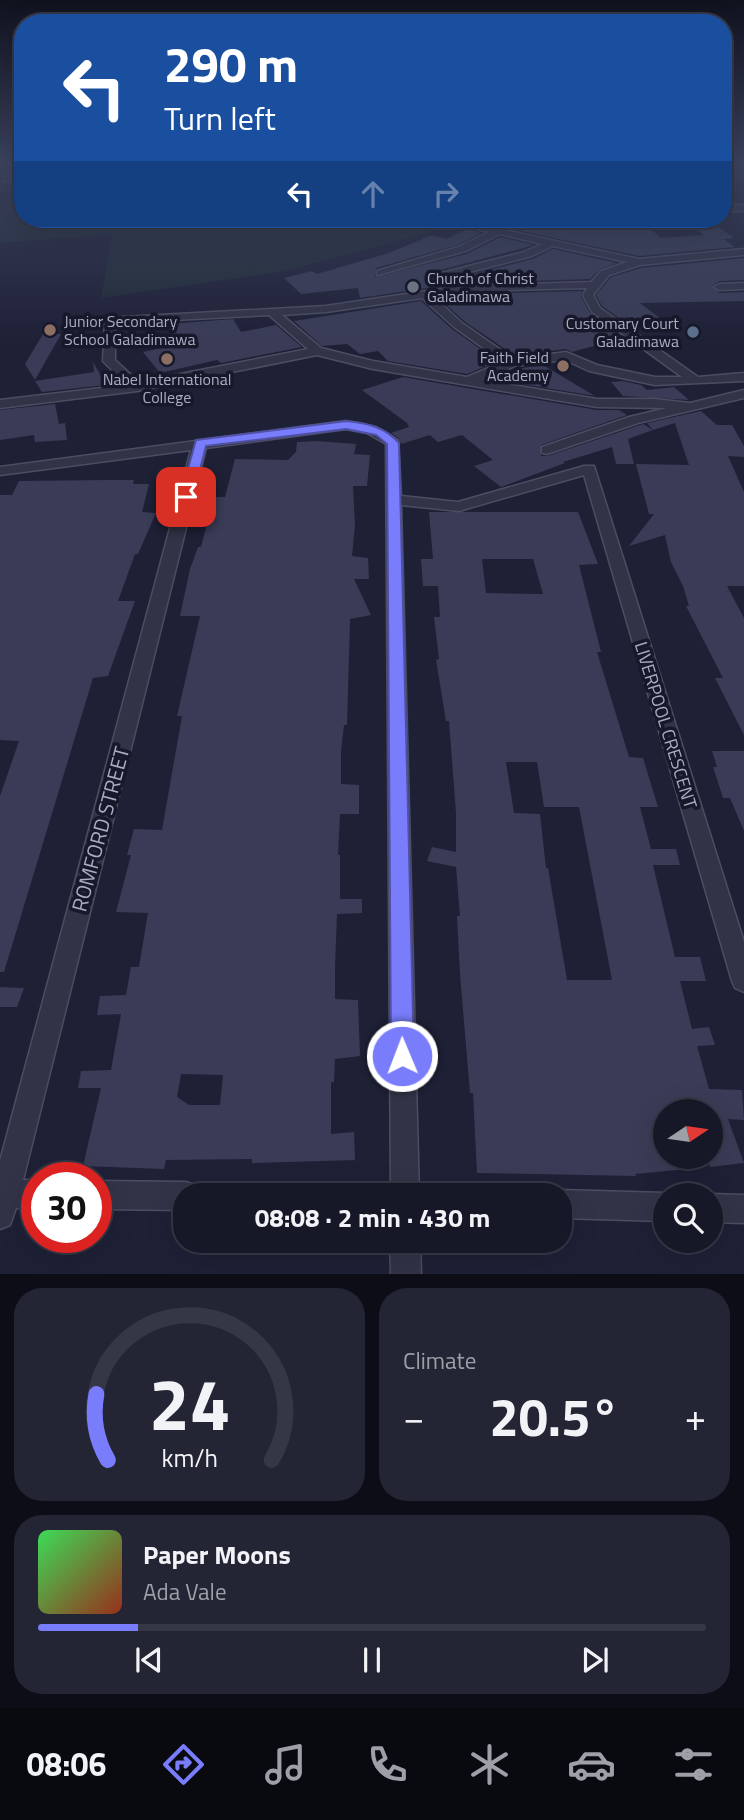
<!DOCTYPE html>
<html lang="en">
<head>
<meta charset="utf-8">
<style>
	:root { --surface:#161828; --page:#232534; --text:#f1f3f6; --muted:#9ea0a8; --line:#353745; --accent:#797dfc }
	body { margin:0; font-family:"Titillium Web",sans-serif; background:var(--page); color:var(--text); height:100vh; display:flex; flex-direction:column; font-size:26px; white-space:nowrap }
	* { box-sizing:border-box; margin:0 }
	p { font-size:23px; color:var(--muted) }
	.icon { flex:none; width:38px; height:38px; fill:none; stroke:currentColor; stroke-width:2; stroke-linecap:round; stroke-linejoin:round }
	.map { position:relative; height:1274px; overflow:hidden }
	.side { display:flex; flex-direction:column; gap:14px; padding:14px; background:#0c0d16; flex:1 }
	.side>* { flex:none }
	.hud { position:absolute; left:14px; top:14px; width:718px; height:214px; border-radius:28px; box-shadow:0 7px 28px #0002,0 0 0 2px var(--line); background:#1a4fa0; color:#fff; overflow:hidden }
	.needle { width:46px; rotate:77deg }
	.fabs { position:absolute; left:653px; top:1099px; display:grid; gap:14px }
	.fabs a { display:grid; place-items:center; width:70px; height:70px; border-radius:50%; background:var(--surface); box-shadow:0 7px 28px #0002,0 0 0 2px var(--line); font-size:35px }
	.speed { position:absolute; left:21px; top:1162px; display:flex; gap:14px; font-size:35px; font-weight:700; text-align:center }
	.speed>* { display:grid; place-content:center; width:91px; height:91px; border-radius:50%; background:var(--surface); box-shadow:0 7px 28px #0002,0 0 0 2px var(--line); line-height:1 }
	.speed .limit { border:10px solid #d22; background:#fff; color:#111 }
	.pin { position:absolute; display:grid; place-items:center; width:60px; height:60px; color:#fff; margin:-30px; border-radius:14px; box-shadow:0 4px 10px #0006 }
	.me { position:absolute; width:77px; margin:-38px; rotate:359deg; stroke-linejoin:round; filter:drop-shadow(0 0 5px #0008) }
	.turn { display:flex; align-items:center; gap:24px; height:147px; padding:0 35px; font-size:32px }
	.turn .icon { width:91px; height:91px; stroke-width:2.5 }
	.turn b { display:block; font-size:49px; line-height:60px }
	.lanes { display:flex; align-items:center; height:66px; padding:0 35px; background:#0003; justify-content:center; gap:35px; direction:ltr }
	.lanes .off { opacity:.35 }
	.big { font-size:52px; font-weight:700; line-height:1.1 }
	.side .card { flex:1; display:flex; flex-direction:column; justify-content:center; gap:10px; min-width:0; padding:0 24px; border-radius:28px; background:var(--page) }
	.side .dial { align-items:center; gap:0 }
	.dial svg { height:182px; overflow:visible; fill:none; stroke:var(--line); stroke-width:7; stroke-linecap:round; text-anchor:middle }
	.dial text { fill:var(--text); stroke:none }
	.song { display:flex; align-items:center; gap:21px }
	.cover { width:84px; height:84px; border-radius:10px; background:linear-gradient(135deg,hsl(130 70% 55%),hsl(10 70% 35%)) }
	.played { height:7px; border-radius:4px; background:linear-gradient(90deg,var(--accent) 15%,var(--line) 15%) }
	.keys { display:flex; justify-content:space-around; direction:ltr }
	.heat { display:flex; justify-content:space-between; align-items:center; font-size:38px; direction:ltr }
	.side .tiles { flex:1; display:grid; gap:14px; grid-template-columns:1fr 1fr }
	.card:last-child { grid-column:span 2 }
	.trip { position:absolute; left:173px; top:1183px; width:399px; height:70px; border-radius:28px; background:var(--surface); box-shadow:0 7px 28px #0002,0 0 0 2px var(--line); font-weight:700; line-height:70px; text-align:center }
	.dock { display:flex; height:112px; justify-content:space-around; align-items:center; background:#090a10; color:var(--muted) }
	.dock .icon { width:49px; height:49px }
	.dock .selected { color:var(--accent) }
	.dock b { font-size:32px; color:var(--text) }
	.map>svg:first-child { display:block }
	.green { fill:#202c37 }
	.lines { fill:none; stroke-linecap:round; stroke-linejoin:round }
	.stream { stroke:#2d305a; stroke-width:3.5 }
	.building { fill:#3a3c57; fill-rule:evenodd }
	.street-casing { stroke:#4c4d62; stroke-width:3 }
	.street { fill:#323347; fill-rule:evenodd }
	.route { fill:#797dfc; stroke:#4f51a4; stroke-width:2 }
	.worship-dot { fill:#6b7280; stroke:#17192b; stroke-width:2.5 }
	.education-dot { fill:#8d6e63; stroke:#17192b; stroke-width:2.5 }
	.service-dot { fill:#5c6f8a; stroke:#17192b; stroke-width:2.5 }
	.labels { text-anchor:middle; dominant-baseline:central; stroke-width:7; stroke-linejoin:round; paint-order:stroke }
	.far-poi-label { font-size:16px; fill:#abacc4; stroke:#17192b; text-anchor:start }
	.street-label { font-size:18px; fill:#abacc4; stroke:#17192b }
	.near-street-label { font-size:21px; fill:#abacc4; stroke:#17192b }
</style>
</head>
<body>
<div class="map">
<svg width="744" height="1274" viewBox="0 0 744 1274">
	<rect width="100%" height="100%" fill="#1e2036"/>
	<!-- green -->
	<polygon class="green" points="23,191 23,219 454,219 440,229 287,271 101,298 113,234 0,243 0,203"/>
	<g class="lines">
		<!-- stream -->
		<polyline class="stream" points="638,219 657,237"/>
	</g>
	<!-- building -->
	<g class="building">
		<polygon points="566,219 602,219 610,226 642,223 661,238 704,235 684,219 707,219 734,238 723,239 735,247 639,256 511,229"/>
		<polygon points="468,229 481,233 457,245 376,268 375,277 467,254 500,237 534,245 433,272 431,279 439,286 360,298 358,288 301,294 284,278 312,271 317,274 389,253 432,235 446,239"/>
		<polygon points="553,249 617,263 600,269 590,279 458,283 452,279 533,259"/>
		<polygon points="744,258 744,280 719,281 712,286 719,293 744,292 744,301 640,303 661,319 629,325 602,306 596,295 611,277 641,268"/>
		<polygon points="582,291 581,296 590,313 623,338 572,352 566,349 515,356 464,321 439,298 464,294"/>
		<polygon points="421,301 452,329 498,361 467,374 388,361 378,351 360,354 347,344 322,346 294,321"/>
		<polygon points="233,319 241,332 276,325 302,347 221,363 217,360 160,373 143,352 176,345 169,324"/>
		<polygon points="43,334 61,334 35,380 25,364"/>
		<polygon points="93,362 106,385 42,392 35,381 94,372"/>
		<polygon points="543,365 595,396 492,379 516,369"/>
		<polygon points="403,377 597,410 619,410 627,415 541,445 541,456 548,456 643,424 653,430 628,439 634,464 616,464 612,447 563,462 565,463 501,487 474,466 493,460 462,435 438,442 430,435 401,444 399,438 391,433 409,427 407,423 362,390"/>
		<polygon points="623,381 641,385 647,390 674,387 689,400 623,396 611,382"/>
		<polygon points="55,404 59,424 65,423 67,440 35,442 34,435 0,440 0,410"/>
		<polygon points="701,411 717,425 732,425 744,446 744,457 728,456 744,492 744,586 727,586 744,618 744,735 715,678 723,678 686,606 689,606 683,586 671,562 665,535 629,546 654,514 649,514 636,464 689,465 675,423 653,430 647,423"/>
		<path d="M317,441L356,444L354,454L370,455L367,486H353L355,525L352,556L368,558L369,579H354L371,615L350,619L347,725H344L341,751V784L359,785V814H340L338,855H340V899H362V913L337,914L335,967V999L358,1000L360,1056L335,1059L334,1082H331V1134L354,1132L355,1160L252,1163V1159L166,1160L164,1169L83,1166L101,1088H78L81,1071L111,1070L121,1014L97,1015L100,996L126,995L131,967H139L148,913L116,912L131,855H127L134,829L162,830L182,716H177L200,616H180L190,569L198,547H201L214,497H225L235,459L288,460L296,452L297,442ZM181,1074L223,1075L220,1105H189L177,1097Z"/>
		<polygon points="108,480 134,480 133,484 149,484 142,512 156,513 138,554 135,554 118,601 135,601 108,676 93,678 4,972 0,972 0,796 19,741 0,740 0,495 12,495 19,481"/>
		<path d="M429,512H578L598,564L579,565L601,652H597L629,757L643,758L658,807H640L651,849H676L680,865H653L675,957H700L706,981H680L692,1029L709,1027L715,1045L697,1046L709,1089L742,1090L744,1120L728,1119L744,1163L710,1167V1111H665V1157H699V1168L635,1174L636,1176L477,1173L473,1093H470L460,974L457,916H460L456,867L427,861L432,847L456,852V813L449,721H446L436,660L439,659L434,617H440L438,586H423L421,559H433ZM482,559H533L543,594L486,593ZM506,762H537L544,807H579L612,980H567L548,868H546L540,814L514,813Z"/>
		<polygon points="712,751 744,751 744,831 730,798 723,798 713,767 717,767"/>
		<polygon points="0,987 24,988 17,1007 0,1007"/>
	</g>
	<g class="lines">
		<!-- street casing -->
		<g class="street-casing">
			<g id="street">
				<polygon points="6,176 23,178 23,184 3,181"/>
				<rect x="723" y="205" width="21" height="6"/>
				<path d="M438,219H454L639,259L744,249V255L640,265L609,275L593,295L600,308L698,377L744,373V381L655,385L589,371L565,360L515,366L483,380L597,399H654L690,403L744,390V398L638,423L547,454L542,453V447L629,417L667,408L597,407L373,369L317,355L137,391L0,408V400L127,385L103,361L105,318L326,306L446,288L434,279V275L524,252L542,244L500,234L466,251L377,275V271L458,247L489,232ZM553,246L627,262L601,271L591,282L457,286L446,278L532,256ZM587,288L583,295L592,312L682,377H655L597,365L566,352L514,359L462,323L433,296L464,291ZM422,298L454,327L503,362L467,377L373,361L321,348L282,315L326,312ZM269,315L308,349L139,382L115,360V323Z"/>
				<polygon points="744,283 744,289 719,290 714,287 719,284"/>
				<polygon points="346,421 376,427 398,440 401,496 458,502 584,466 594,466 744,942 744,992 735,988 732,981 584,475 459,511 401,505 419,1195 391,1195 386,444 367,433 346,429 206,448 23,1180 37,1180 37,1208 16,1208 10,1225 0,1229 0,1161 191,450 0,475 0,467"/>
				<polygon points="96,1181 186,1182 196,1186 200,1195 186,1195 186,1210 96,1209"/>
				<polygon points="560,1190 665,1193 671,1195 665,1195 665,1221 560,1218 560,1195 549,1195"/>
				<polygon points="710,1194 744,1195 744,1223 710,1222 710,1195 706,1195"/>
				<polygon points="390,1241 420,1241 421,1274 391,1274"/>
			</g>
		</g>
		<!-- street -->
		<use href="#street" class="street"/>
	</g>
	<!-- sky -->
	<linearGradient id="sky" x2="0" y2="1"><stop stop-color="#10121e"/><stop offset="0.48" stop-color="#3b425d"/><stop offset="1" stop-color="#3b425d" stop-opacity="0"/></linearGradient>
	<rect width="744" height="341" fill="url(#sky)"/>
	<!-- route -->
	<path class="route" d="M346,421C367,423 385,427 399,443L414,1056L411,1064L402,1067L394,1064L391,1056L387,444L376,435L346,429L206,446L193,497L186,501L180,497L196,440Z"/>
	<!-- markers -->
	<circle class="worship-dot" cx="413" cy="287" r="7"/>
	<g class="education-dot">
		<circle cx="50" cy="330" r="7"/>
		<circle cx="167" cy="359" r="7"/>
		<circle cx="563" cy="366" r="7"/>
	</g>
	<circle class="service-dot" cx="693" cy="332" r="7"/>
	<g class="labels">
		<!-- far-poi labels -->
		<g class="far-poi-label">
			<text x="427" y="278">Church of Christ<tspan x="427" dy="18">Galadimawa</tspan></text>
			<text x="64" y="321">Junior Secondary<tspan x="64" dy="18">School Galadimawa</tspan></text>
			<text x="679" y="323" text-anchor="end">Customary Court<tspan x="679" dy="18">Galadimawa</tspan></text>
			<text x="549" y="357" text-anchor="end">Faith Field<tspan x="549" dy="18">Academy</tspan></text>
			<text x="167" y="379" text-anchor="middle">Nabel International<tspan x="167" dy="18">College</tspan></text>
		</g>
		<!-- street labels -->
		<g class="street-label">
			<text transform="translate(666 725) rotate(73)">LIVERPOOL CRESCENT</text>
		</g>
		<!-- near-street labels -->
		<g class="near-street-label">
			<text transform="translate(100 829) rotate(-75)">ROMFORD STREET</text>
		</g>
	</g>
</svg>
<div class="fabs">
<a><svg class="needle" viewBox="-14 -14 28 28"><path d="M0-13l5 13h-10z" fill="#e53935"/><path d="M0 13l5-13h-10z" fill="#9ea0a8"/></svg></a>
<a><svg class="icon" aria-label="search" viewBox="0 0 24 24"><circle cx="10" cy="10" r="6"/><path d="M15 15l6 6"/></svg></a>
</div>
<div class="speed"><div class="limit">30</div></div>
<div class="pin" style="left:186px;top:497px;background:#d93025"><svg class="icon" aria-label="arrive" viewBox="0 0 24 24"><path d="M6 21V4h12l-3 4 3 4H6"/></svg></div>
<svg class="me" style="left:402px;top:1056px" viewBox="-20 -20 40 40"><circle r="17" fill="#797dfc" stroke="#fff" stroke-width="3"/><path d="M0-11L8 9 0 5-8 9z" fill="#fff"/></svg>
<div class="trip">08:08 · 2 min · 430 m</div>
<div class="hud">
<div class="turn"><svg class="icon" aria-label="left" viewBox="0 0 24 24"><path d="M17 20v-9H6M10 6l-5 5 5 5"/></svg><div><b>290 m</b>Turn left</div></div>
<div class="lanes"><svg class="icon" aria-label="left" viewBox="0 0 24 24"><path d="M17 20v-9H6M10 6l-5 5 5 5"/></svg><svg class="icon off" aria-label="ahead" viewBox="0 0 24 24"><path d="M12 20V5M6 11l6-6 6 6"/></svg><svg class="icon off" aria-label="right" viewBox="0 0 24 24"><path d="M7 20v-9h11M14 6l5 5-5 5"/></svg></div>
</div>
</div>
<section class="side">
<div class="tiles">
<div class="card dial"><svg viewBox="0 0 100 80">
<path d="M14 69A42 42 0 1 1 86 69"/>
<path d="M14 69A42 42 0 0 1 9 40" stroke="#797dfc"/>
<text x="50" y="56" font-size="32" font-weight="700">24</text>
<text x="50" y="72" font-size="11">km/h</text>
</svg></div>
<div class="card"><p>Climate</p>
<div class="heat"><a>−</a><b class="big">20.5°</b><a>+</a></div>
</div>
<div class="card">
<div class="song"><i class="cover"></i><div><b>Paper Moons</b><p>Ada Vale</p></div></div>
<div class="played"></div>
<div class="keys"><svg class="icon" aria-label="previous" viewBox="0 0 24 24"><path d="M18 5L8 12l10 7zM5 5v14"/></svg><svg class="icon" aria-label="pause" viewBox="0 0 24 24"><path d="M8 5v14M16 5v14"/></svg><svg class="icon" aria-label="next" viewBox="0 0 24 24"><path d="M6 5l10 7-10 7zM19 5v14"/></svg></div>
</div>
</div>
</section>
<nav class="dock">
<b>08:06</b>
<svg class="icon selected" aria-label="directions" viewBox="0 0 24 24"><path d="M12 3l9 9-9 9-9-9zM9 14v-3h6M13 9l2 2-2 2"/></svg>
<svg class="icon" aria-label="music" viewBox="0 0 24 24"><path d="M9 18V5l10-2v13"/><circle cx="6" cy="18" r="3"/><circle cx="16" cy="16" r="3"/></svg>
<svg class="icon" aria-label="phone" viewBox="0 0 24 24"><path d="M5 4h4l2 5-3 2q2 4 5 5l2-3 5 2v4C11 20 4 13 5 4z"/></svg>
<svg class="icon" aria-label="climate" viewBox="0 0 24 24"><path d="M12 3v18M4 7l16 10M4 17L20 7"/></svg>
<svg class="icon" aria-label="car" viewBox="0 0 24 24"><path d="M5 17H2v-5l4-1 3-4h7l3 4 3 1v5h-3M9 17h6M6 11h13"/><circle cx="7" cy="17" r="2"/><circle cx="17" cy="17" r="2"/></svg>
<svg class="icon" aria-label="filters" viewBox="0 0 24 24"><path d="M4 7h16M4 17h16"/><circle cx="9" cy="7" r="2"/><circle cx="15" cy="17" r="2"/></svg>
</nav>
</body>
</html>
